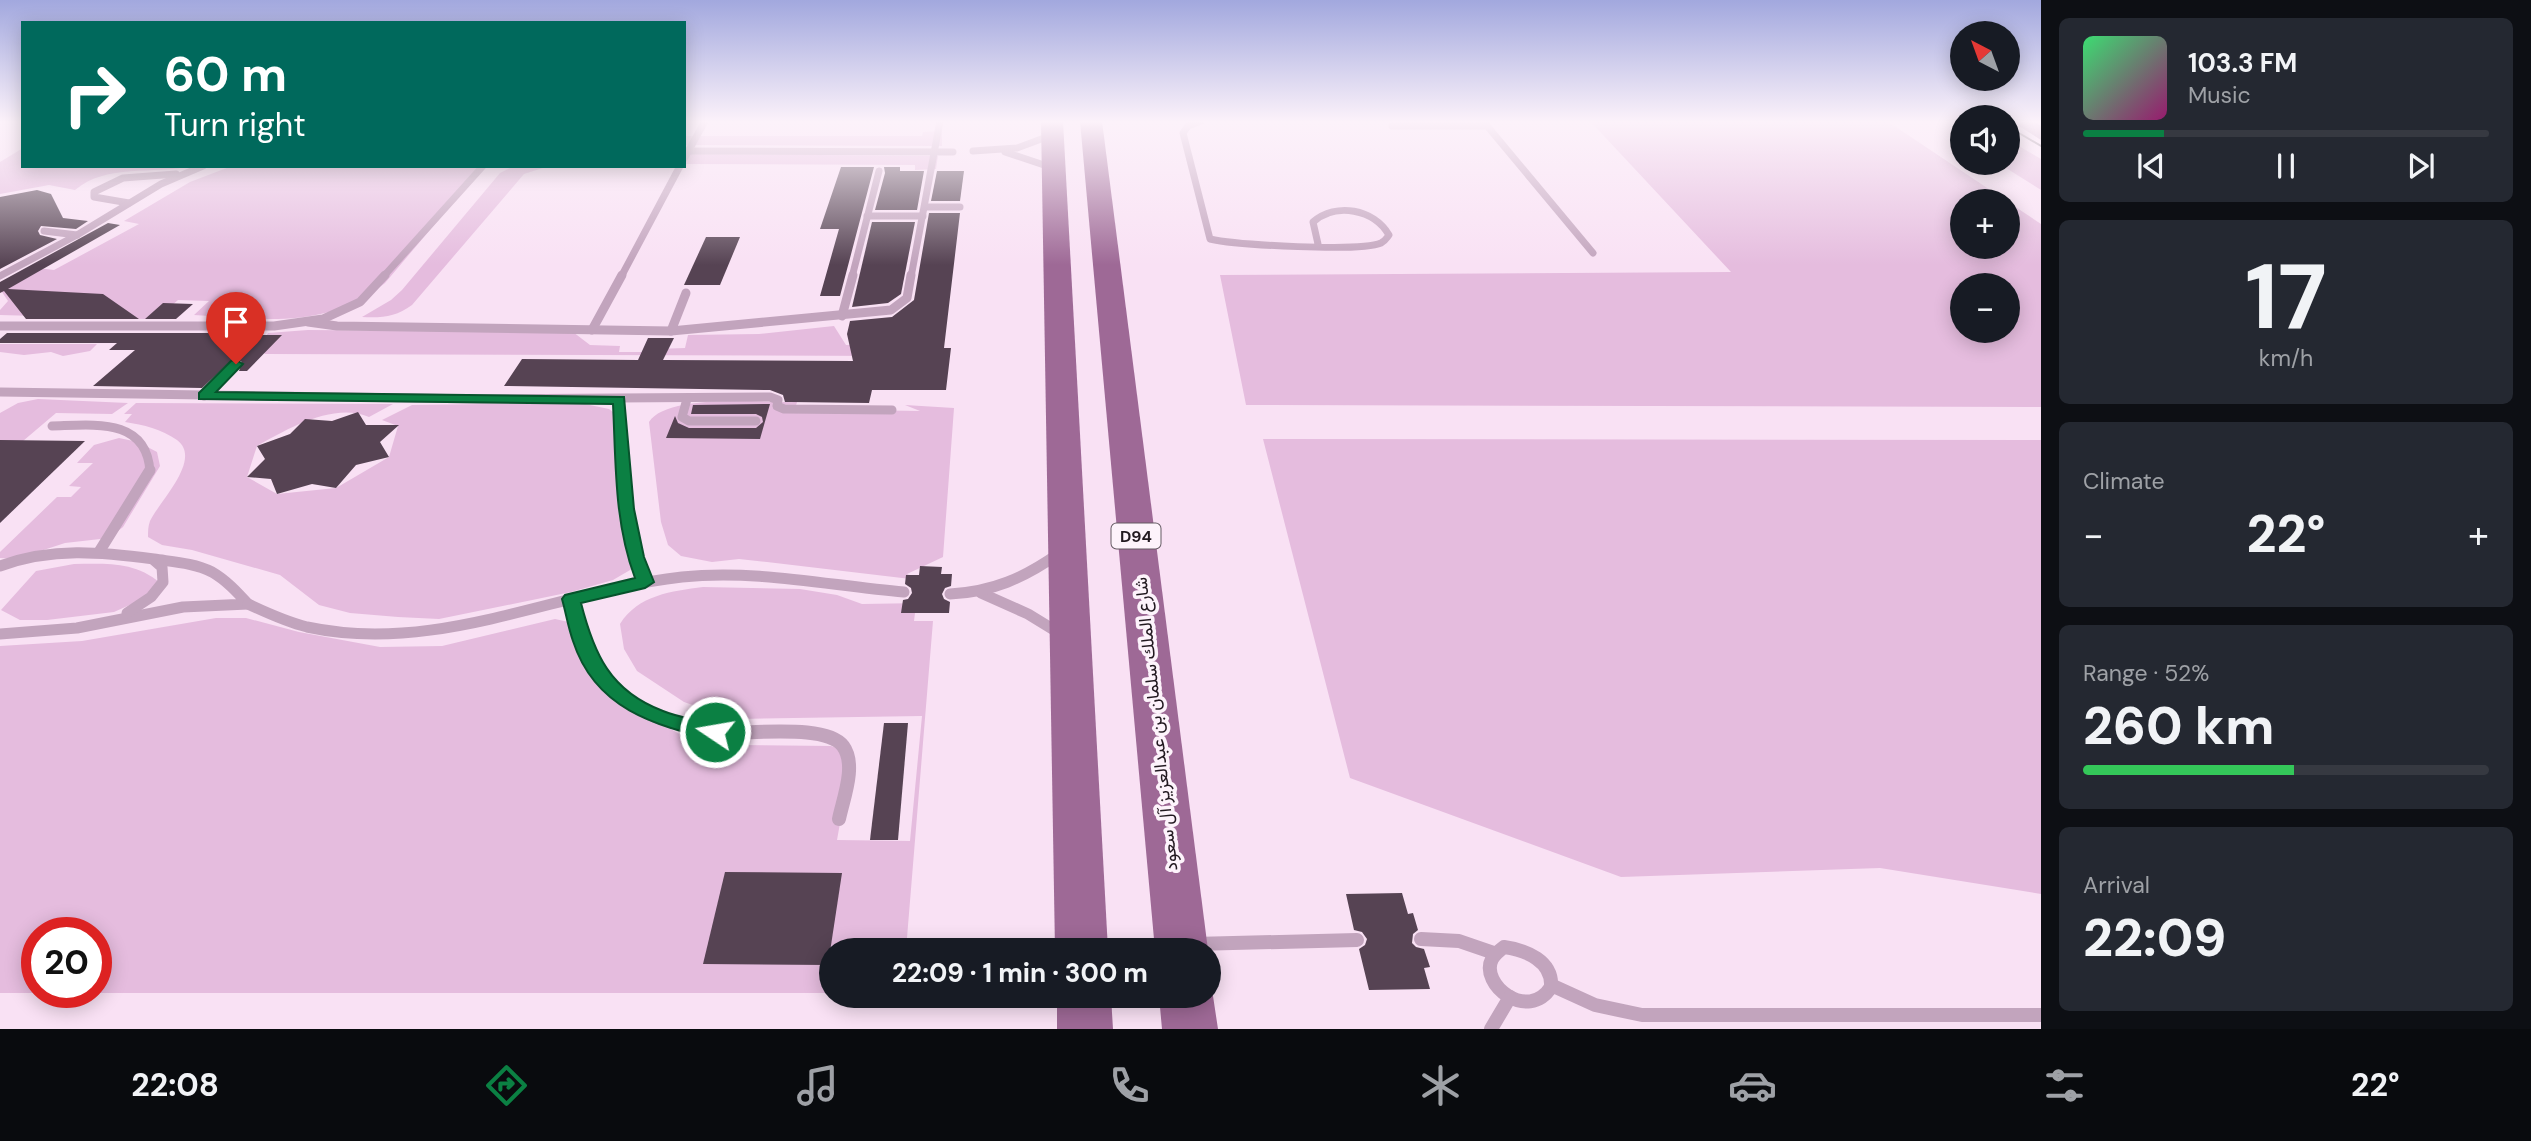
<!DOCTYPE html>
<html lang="en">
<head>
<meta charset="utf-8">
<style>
	:root { --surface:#171b24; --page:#242831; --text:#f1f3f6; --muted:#9ea1a6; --line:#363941; --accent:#0b8043 }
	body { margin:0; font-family:"DM Sans",Vazirmatn,sans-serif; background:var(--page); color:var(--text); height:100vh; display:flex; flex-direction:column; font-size:26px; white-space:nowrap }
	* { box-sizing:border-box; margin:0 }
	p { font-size:23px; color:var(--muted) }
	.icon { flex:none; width:38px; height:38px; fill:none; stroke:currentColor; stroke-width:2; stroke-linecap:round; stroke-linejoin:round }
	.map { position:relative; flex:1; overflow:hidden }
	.details { display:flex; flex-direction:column; gap:18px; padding:18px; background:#0d0f14; width:490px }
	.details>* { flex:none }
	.top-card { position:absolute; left:21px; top:21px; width:665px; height:147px; border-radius:0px; box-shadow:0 4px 18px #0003; background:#00695c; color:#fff; overflow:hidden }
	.needle { width:46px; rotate:319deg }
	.fabs { position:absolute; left:1950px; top:21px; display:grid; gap:14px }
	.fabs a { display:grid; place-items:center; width:70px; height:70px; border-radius:50%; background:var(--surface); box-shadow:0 4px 18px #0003; font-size:35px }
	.speed { position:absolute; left:21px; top:917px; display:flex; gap:14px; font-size:35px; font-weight:700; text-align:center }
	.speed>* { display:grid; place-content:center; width:91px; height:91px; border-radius:50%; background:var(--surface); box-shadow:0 4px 18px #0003; line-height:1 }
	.speed .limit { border:10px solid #d22; background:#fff; color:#111 }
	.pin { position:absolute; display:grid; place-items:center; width:60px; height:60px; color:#fff; margin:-72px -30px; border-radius:50% 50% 50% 0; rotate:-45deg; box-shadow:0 0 7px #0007 }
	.pin .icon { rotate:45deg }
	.me { position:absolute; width:77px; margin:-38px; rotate:282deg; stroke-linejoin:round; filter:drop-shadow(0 0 5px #0008) }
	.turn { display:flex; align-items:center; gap:24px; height:147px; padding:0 28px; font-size:32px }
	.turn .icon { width:91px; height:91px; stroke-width:2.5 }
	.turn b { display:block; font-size:49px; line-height:60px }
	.big { font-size:52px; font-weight:800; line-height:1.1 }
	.details .card { flex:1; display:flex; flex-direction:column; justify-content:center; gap:10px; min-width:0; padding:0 24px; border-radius:10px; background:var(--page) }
	.details .dial { align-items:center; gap:0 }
	.dial b { font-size:91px; line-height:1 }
	.song { display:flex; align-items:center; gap:21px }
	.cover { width:84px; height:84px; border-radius:10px; background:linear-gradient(135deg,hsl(140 70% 55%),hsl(320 70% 35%)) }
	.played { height:7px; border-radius:4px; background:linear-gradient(90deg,var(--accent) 20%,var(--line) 20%) }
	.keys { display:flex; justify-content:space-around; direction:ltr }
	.heat { display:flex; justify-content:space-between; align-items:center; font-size:38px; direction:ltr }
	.charge { height:10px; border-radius:5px; background:linear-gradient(90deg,#34c759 52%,var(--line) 0) }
	.trip { position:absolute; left:819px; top:938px; width:402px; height:70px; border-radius:35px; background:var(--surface); box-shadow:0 4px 18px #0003; font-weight:800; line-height:70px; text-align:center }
	.dock { display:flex; height:112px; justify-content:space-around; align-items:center; background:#090b0e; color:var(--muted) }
	.dock .icon { width:49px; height:49px }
	.dock .active { color:var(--accent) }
	.dock b { font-size:32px; color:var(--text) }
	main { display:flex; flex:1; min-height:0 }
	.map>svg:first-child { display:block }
	.green { fill:#e5bcde; fill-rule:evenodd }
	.building { fill:#564353 }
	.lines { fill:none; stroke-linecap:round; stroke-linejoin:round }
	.lane-far3 { stroke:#c2a4bd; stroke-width:7 }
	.lane-far2 { stroke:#c2a4bd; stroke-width:9 }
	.lane-far1 { stroke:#c2a4bd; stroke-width:11 }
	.lane { stroke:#c2a4bd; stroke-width:14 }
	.secondary { fill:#ad82a6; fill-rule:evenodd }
	.primary { fill:#9e6996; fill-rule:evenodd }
	.tram { stroke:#584b55; stroke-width:2 }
	.route { fill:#0b8043; stroke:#07532c; stroke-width:2 }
	.labels { text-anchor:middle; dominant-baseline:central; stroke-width:7; stroke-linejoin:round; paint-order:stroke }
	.shield { fill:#fdf3fb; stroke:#645a62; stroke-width:2 }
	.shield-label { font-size:16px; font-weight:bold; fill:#221920 }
	.street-label { font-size:18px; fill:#221920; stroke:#fdf3fb }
</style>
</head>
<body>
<main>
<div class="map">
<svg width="2041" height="1029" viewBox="0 0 2041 1029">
	<rect width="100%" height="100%" fill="#f9e1f4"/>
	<!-- green -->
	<g class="green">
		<path d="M1590,121H1887L2041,224V407L1246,405L1220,275L1731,272ZM1962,201H2007V247H1962ZM1962,285H2007V331H1962Z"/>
		<polygon points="942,131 942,146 684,145 684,136 922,136 923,132"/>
		<polygon points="2007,139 2041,159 2041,190 1998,163 2007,163"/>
		<path d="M23,148V166H191C153,175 107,163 75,190L49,185L0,194V162Z"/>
		<polygon points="684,154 938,156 936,169 915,170 915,165 684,164"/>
		<path d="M232,166H478L479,172L385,283C326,330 264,319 194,315L209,301L178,300L163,313L145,319L0,315V310L8,301L0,289L38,268L54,270L139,224L124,221L190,182Z"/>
		<path d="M514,166H549L524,174L412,305C396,317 382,318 362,317L391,300L402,290L500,173Z"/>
		<polygon points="834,326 846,345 894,344 895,356 265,354 260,348 268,333 308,330 573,332 590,345 620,346 619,352 655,352 656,349 685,348 688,335 759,334"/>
		<polygon points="0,344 97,344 90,351 63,356 51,352 24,355 0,352"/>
		<polygon points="38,399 128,403 112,414 56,413 23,441 0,472 0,413 18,403"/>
		<path d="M797,402L795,409L920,411L905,405L954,408L943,557L907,574L919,580L767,562L739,559L712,562L681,556L668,545L661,522L649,422C668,393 764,403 797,402Z"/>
		<path d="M136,403L393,404L369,417C333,402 288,429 257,446L247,477L277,494L336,488L389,457L398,426L382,420L412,405L580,403L609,409L626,422L637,566L613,580L571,592L439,619L398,617L350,613L319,605L280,575L192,550L162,545L148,537C148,532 148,526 150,521C159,502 203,459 177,440C161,429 144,425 125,422L132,414H124Z"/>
		<polygon points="119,438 138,442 157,452 160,466 123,527 109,538 65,543 16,559 0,558 0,552 57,497 71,497 81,487 69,486 93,463 77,463 94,445"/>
		<polygon points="1263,439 2041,440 2041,894 1880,868 1621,877 1350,778"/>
		<path d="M74,564C106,564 134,561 160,583L143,599L114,612L47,620H20L1,610L36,571Z"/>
		<path d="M703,587L800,589L837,595L862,604L922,603L915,613L914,621H933L906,950H831V993H0V646L82,641L216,618H246L299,632L380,647L442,646L555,619L573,623L599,668L630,706L683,736L734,745L831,746L842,750L849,773L837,840L910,841L922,716L736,719L716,713L684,702L637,671L624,649L620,624C638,595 672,591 703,587ZM37,933H96V992H37Z"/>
	</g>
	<!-- building -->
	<g class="building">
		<polygon points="841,167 874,167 840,296 820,296 839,229 820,229"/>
		<polygon points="884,167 900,167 900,171 924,171 917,210 875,210 885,173"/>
		<polygon points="937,171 964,171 960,201 931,201"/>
		<polygon points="37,190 51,194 63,218 88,221 76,229 41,226 38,231 40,235 57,239 0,269 0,197"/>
		<polygon points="929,213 960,213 944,348 951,348 946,390 872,390 869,403 791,402 785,402 783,395 770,390 504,386 522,359 638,360 648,338 674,338 663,360 853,361 847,334 850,321 892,317 914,300"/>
		<polygon points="872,222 915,222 901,294 888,303 852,307"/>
		<polygon points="108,223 120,225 8,289 103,294 139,319 26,319 4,291 0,293 0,282"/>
		<polygon points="706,237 740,237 720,285 684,285"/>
		<polygon points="163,303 193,304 176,319 145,319"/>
		<polygon points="7,333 251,333 248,335 282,335 247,371 239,371 242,362 234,358 202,388 93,386 135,350 109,350 117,343 0,343 0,339"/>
		<polygon points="770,404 760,439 666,438 675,416 678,423 689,428 756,428 763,422 762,417 756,414 691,414 693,405"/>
		<polygon points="358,412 366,425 399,425 380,442 389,457 356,465 336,488 312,484 277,494 271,479 247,477 265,459 257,446 290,434 305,419 332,421"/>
		<polygon points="0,440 85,441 0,523"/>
		<polygon points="920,566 942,567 941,574 952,574 951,586 945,588 942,594 944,599 950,602 949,613 901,613 903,600 908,599 912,593 911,588 905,584 906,575 919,575"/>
		<polygon points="884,723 908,723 898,840 870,840"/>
		<polygon points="725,872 842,873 828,965 703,964"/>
		<polygon points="1402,893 1408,914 1413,913 1418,930 1413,934 1412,943 1416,947 1424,949 1430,967 1424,968 1430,989 1369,990 1359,949 1365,945 1367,939 1362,932 1354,930 1346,894"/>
	</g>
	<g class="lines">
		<!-- lane-far3 -->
		<g class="lane-far3">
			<path d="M1201,121L1188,126L1183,133L1210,239C1236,245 1361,252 1381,243C1385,241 1386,239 1389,235C1374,209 1336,202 1313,222L1318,244"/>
			<polyline points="1483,121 1593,253"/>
			<polyline points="1392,126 1487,126"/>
			<polyline points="684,151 953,152"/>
			<polyline points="973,151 1017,148 1052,135"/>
			<polyline points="1005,152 1053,168"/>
			<polyline points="684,159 705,121"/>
			<polyline points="129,203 94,197 94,192 123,178 176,174"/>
			<polyline points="925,207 960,207"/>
			<polyline points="867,216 923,216"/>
			<polyline points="44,231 77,235"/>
			<polyline points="0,276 77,235 161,184 203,166"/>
			<polyline points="383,277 483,166"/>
			<polyline points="621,277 680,166"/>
			<polyline points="852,277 879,171"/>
			<polyline points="911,277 940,121"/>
		</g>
		<!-- lane-far2 -->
		<g class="lane-far2">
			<polyline points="842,316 853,275"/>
			<polyline points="308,322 337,326 671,331 891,310 907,298 911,275"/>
			<polyline points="0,326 274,326 323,319 360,302 385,275"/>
			<polyline points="592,330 622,275"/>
			<polyline points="671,331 686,293"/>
			<polyline points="0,392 481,399 770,397 778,400 777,406 784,409 892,410"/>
			<polyline points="204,396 236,364"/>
			<polyline points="687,399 682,417 689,421 756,421"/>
			<polyline points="619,400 623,472"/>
			<path d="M52,426C93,425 147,417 150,472"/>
		</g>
		<!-- lane-far1 -->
		<g class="lane-far1">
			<polyline points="623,470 632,537 645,582"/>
			<polyline points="99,552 150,470"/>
			<path d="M0,566C52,547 101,552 154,559C174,562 194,563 212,572C226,580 237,592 248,604L183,607L77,628L0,634"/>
			<polyline points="981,593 1028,614 1059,633"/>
			<path d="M950,594C992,592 1024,578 1058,554"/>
			<path d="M571,599C585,656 600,697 660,718"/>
			<path d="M248,604C267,613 287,622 307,627C437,655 556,591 682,577C756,569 831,586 904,592"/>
			<polyline points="127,613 151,597 163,582 162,567 154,560"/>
		</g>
		<!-- lane -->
		<g class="lane">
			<path d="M655,716C679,725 703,730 728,732C755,734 826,724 843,746C857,765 843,799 839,819"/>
			<polyline points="1421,939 1459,941 1494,953"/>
			<polyline points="1194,944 1357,940"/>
			<path d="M1504,947C1526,950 1553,961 1551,987C1528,1023 1479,984 1492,959C1495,954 1500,950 1504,947Z"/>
			<polyline points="1551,985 1595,1005 1642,1015 2041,1015"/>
			<polyline points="1491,1029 1510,997"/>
		</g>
		<!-- secondary -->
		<polygon class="secondary" points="2011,121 2034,121 2041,126 2041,140"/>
		<!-- primary -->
		<g class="primary">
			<polygon points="1041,121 1063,121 1108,950 1055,950"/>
			<polygon points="1080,121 1102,121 1208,950 1155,950"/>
			<polygon points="1209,986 1213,996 1218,1029 1162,1029 1159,996 1209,996"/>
			<polygon points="1057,996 1111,996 1113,1029 1057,1029"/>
		</g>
		<!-- tram -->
		<polyline class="tram" points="2007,126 2041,146"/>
	</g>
	<!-- sky -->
	<linearGradient id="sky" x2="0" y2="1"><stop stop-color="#a2a8de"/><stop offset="0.46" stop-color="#fcf2fa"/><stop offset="1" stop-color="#fcf2fa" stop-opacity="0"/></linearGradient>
	<rect width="2041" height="265" fill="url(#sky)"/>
	<!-- route -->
	<path class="route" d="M236,360L243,364L216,392L624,397L634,509L644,557L654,582L645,588L581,603C594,654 610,691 663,711C682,719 703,720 722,727L725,732L722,738L715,740C654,725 595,709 573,641C568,627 566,613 562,599L565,595L635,578C614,522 616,463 613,404L199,399V393L231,361Z"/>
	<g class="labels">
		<!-- shield labels -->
		<rect class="shield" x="1111.5" y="523.5" width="49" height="25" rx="5"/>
		<g class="shield-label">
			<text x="1136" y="536">D94</text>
		</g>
		<!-- street labels -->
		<g class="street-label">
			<text transform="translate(1156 724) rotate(-96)">شارع الملك سلمان بن عبدالعزيز آل سعود</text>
		</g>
	</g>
</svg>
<div class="fabs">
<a><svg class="needle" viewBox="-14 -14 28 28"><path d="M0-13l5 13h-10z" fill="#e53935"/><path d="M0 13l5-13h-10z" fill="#9ea1a6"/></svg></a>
<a><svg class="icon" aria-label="sound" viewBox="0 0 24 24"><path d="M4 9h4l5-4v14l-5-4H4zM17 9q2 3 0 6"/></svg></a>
<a>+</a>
<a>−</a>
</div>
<div class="speed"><div class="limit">20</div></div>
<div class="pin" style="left:236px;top:364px;background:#d93025"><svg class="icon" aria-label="arrive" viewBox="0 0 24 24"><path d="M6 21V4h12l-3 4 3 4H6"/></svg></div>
<svg class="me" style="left:715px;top:732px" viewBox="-20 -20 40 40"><circle r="17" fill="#0b8043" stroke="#fff" stroke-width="3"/><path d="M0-11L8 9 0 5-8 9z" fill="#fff"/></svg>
<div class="trip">22:09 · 1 min · 300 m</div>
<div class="top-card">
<div class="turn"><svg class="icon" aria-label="right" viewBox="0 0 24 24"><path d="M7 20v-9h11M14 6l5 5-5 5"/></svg><div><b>60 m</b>Turn right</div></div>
</div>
</div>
<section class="details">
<div class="card">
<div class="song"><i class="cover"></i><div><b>103.3 FM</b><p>Music</p></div></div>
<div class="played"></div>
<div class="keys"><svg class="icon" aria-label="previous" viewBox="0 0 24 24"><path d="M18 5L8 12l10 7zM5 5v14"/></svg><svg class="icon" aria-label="pause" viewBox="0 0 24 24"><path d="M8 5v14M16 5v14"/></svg><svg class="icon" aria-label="next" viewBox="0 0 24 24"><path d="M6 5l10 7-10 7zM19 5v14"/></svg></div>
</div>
<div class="card dial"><b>17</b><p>km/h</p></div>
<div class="card"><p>Climate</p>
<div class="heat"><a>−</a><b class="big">22°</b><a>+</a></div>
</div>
<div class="card"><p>Range · 52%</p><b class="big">260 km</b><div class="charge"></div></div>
<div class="card"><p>Arrival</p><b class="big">22:09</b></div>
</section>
</main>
<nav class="dock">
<b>22:08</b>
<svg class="icon active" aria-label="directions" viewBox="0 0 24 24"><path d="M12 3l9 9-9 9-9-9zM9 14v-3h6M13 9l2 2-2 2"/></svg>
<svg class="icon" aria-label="music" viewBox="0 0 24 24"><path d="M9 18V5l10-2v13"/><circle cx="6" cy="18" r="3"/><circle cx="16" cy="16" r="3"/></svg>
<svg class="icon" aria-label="phone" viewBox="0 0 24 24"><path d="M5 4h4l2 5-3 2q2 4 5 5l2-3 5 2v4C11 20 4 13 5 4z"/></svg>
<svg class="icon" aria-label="climate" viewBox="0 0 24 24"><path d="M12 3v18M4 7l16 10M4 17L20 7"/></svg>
<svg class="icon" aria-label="car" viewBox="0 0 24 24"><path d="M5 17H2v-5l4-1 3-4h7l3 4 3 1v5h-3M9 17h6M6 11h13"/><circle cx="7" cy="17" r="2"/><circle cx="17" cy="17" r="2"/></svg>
<svg class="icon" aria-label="filters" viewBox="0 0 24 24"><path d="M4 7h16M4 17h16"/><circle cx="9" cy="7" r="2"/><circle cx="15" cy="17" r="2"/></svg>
<b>22°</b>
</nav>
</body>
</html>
